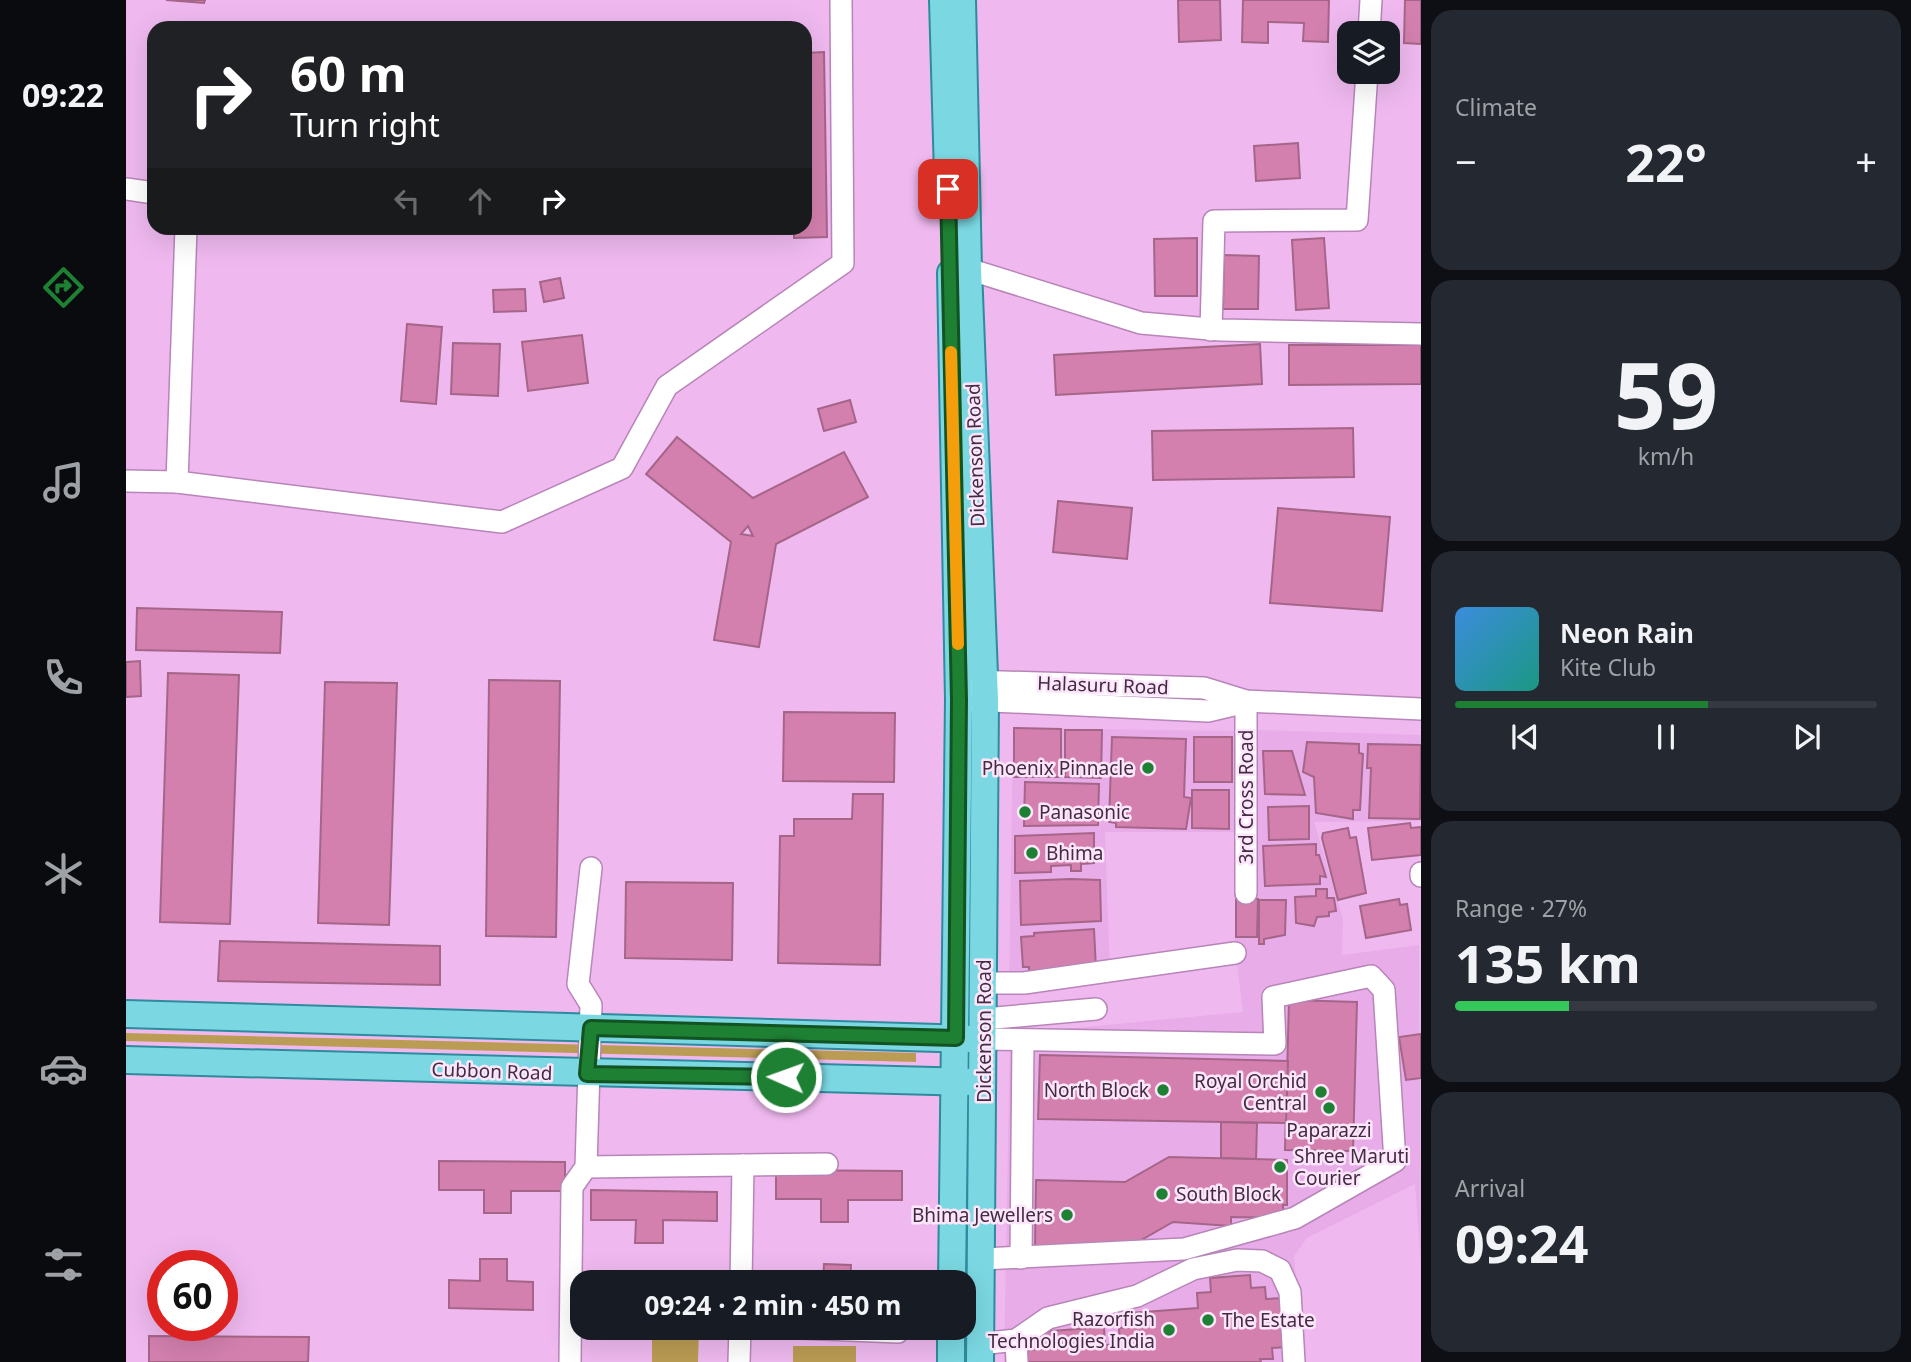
<!DOCTYPE html>
<html lang="en">
<head>
<meta charset="utf-8">
<style>
	:root { --surface:#171b24; --page:#242831; --text:#f1f3f6; --muted:#9ea1a6; --line:#363941; --accent:#1d8033 }
	body { margin:0; font-family:"Noto Sans",sans-serif; background:var(--page); color:var(--text); height:100vh; display:flex; flex-direction:column; font-size:26px; white-space:nowrap }
	* { box-sizing:border-box; margin:0 }
	p { font-size:23px; color:var(--muted) }
	.icon { flex:none; width:38px; height:38px; fill:none; stroke:currentColor; stroke-width:2; stroke-linecap:round; stroke-linejoin:round }
	.map { position:relative; flex:1; overflow:hidden }
	.details { display:flex; flex-direction:column; gap:10px; padding:10px; background:#0d0f14; width:490px }
	.details>* { flex:none }
	.banner { position:absolute; left:21px; top:21px; width:665px; height:214px; border-radius:21px; box-shadow:0 7px 28px #0002; background:#202124; color:#fff; overflow:hidden }
	.controls { position:absolute; left:1211px; top:21px; display:grid; gap:14px }
	.controls a { display:grid; place-items:center; width:63px; height:63px; border-radius:14px; background:var(--surface); box-shadow:0 7px 28px #0002; font-size:35px }
	.speed { position:absolute; left:21px; top:1250px; display:flex; gap:14px; font-size:35px; font-weight:700; text-align:center }
	.speed>* { display:grid; place-content:center; width:91px; height:91px; border-radius:50%; background:var(--surface); box-shadow:0 7px 28px #0002; line-height:1 }
	.speed .limit { border:10px solid #d22; background:#fff; color:#111 }
	.pin { position:absolute; display:grid; place-items:center; width:60px; height:60px; color:#fff; margin:-30px; border-radius:14px; box-shadow:0 4px 10px #0006 }
	.me { position:absolute; width:77px; margin:-38px; rotate:272deg; stroke-linejoin:round; filter:drop-shadow(0 0 5px #0008) }
	.turn { display:flex; align-items:center; gap:24px; height:147px; padding:0 28px; font-size:32px }
	.turn .icon { width:91px; height:91px; stroke-width:2.5 }
	.turn b { display:block; font-size:49px; line-height:60px }
	.lanes { display:flex; align-items:center; height:66px; padding:0 28px; background:#0003; justify-content:center; gap:35px; direction:ltr }
	.lanes .off { opacity:.35 }
	.big { font-size:52px; font-weight:700; line-height:1.1 }
	.details .card { flex:1; display:flex; flex-direction:column; justify-content:center; gap:10px; min-width:0; padding:0 24px; border-radius:21px; background:var(--page) }
	.details .dial { align-items:center; gap:0 }
	.dial b { font-size:91px; line-height:1 }
	.song { display:flex; align-items:center; gap:21px }
	.cover { width:84px; height:84px; border-radius:10px; background:linear-gradient(135deg,hsl(210 70% 55%),hsl(170 70% 35%)) }
	.played { height:7px; border-radius:4px; background:linear-gradient(90deg,var(--accent) 60%,var(--line) 60%) }
	.keys { display:flex; justify-content:space-around; direction:ltr }
	.heat { display:flex; justify-content:space-between; align-items:center; font-size:38px; direction:ltr }
	.charge { height:10px; border-radius:5px; background:linear-gradient(90deg,#34c759 27%,var(--line) 0) }
	.trip { position:absolute; left:444px; top:1270px; width:406px; height:70px; border-radius:21px; background:var(--surface); box-shadow:0 7px 28px #0002; font-weight:700; line-height:70px; text-align:center }
	main { display:flex; flex:1; min-height:0 }
	.tab-bar { display:flex; flex-direction:column; width:126px; justify-content:space-around; align-items:center; background:#090b0e; color:var(--muted) }
	.tab-bar .icon { width:49px; height:49px }
	.tab-bar .current { color:var(--accent) }
	.tab-bar b { font-size:32px; color:var(--text) }
	.map>svg:first-child { display:block }
	.built { fill:#e8ace8 }
	.green { fill:#bb9c54 }
	.building { fill:#d380ae; stroke:#a56588; stroke-width:2; fill-rule:evenodd }
	.lines { fill:none; stroke-linecap:round; stroke-linejoin:round }
	.minor-casing { stroke:#b885b8; stroke-width:24 }
	.major-casing { stroke:#2e8b9e; stroke-width:30 }
	.minor { stroke:#fff; stroke-width:21 }
	.major { stroke:#7bd8e2; stroke-width:26 }
	.route-casing { stroke:#135321; stroke-width:18 }
	.route { stroke:#1d8033; stroke-width:12 }
	.slow { stroke:#f59e0b; stroke-width:12 }
	.poi-dot { fill:#1d8033; stroke:#fde6fc; stroke-width:2.5 }
	.labels { text-anchor:middle; dominant-baseline:central; stroke-width:5; stroke-linejoin:round; paint-order:stroke }
	.street-label { font-size:19px; fill:#422c42; stroke:#fde6fc }
	.poi-label { font-size:19px; fill:#422c42; stroke:#fde6fc; text-anchor:end }
</style>
</head>
<body>
<main>
<nav class="tab-bar">
<b>09:22</b>
<svg class="icon current" aria-label="directions" viewBox="0 0 24 24"><path d="M12 3l9 9-9 9-9-9zM9 14v-3h6M13 9l2 2-2 2"/></svg>
<svg class="icon" aria-label="music" viewBox="0 0 24 24"><path d="M9 18V5l10-2v13"/><circle cx="6" cy="18" r="3"/><circle cx="16" cy="16" r="3"/></svg>
<svg class="icon" aria-label="phone" viewBox="0 0 24 24"><path d="M5 4h4l2 5-3 2q2 4 5 5l2-3 5 2v4C11 20 4 13 5 4z"/></svg>
<svg class="icon" aria-label="climate" viewBox="0 0 24 24"><path d="M12 3v18M4 7l16 10M4 17L20 7"/></svg>
<svg class="icon" aria-label="car" viewBox="0 0 24 24"><path d="M5 17H2v-5l4-1 3-4h7l3 4 3 1v5h-3M9 17h6M6 11h13"/><circle cx="7" cy="17" r="2"/><circle cx="17" cy="17" r="2"/></svg>
<svg class="icon" aria-label="filters" viewBox="0 0 24 24"><path d="M4 7h16M4 17h16"/><circle cx="9" cy="7" r="2"/><circle cx="15" cy="17" r="2"/></svg>
</nav>
<div class="map">
<svg width="1295" height="1362" viewBox="0 0 1295 1362">
	<rect width="100%" height="100%" fill="#efb9ef"/>
	<!-- built -->
	<g class="built">
		<polygon points="887,728 1111,731 1111,832 979,832 984,972 883,988"/>
		<polygon points="1132,730 1295,735 1295,821 1188,822 1217,919 1216,955 1293,945 1295,1265 1289,1184 1181,1238 1168,1256 1177,1362 878,1362 884,1034 1117,1012 1109,949 1110,894 1132,895"/>
	</g>
	<!-- green -->
	<g class="green">
		<polygon points="0,1033 790,1053 790,1062 0,1041"/>
		<polygon points="526,1328 573,1328 572,1362 526,1362"/>
		<rect x="667" y="1346" width="63" height="16"/>
	</g>
	<!-- building -->
	<g class="building">
		<polygon points="40,0 79,0 78,3"/>
		<polygon points="1052,0 1094,0 1095,40 1053,42"/>
		<polygon points="1117,0 1203,0 1202,42 1177,41 1178,23 1142,22 1142,43 1116,42"/>
		<polygon points="1279,0 1295,0 1295,44 1278,43"/>
		<polygon points="698,52 701,237 668,238 668,228 679,228 679,53"/>
		<polygon points="1172,143 1174,178 1130,181 1128,146"/>
		<polygon points="1071,238 1071,296 1029,296 1028,239"/>
		<polygon points="1198,238 1203,308 1170,310 1166,240"/>
		<polygon points="1098,255 1133,256 1132,309 1097,309"/>
		<polygon points="434,278 438,298 418,302 414,282"/>
		<polygon points="399,289 400,311 368,312 367,290"/>
		<polygon points="281,324 316,327 310,404 275,401"/>
		<polygon points="456,335 462,383 402,391 396,342"/>
		<polygon points="327,343 374,344 372,396 325,394"/>
		<polygon points="1134,344 1136,384 930,395 928,355"/>
		<polygon points="1163,345 1295,345 1295,384 1163,385"/>
		<polygon points="724,400 730,422 698,431 692,409"/>
		<polygon points="1227,428 1228,477 1027,480 1026,431"/>
		<path d="M551,437L627,498L718,452L742,497L650,544L633,647L588,640L605,542L520,474ZM622,526L627,536L615,534Z"/>
		<polygon points="932,501 1006,508 1001,559 927,552"/>
		<polygon points="1152,508 1264,517 1256,611 1144,603"/>
		<polygon points="11,608 156,612 154,653 10,650"/>
		<polygon points="14,661 15,696 0,697 0,662"/>
		<polygon points="42,673 113,675 104,924 34,922"/>
		<polygon points="363,680 434,681 430,937 360,936"/>
		<polygon points="199,682 271,683 263,925 192,923"/>
		<polygon points="658,712 769,713 768,782 657,781"/>
		<polygon points="888,728 935,729 935,777 888,777"/>
		<polygon points="939,730 976,730 975,778 939,777"/>
		<polygon points="986,737 1060,739 1058,797 1065,798 1060,829 990,827 990,823 983,822"/>
		<rect x="1068" y="737" width="38" height="45"/>
		<polygon points="1181,742 1233,744 1233,753 1237,754 1234,810 1227,810 1227,819 1190,813 1188,777 1177,772"/>
		<polygon points="1242,744 1295,745 1294,819 1243,818 1245,768 1241,768"/>
		<polygon points="1137,751 1166,751 1179,795 1139,794"/>
		<polygon points="899,782 973,784 972,825 898,826"/>
		<polygon points="1066,790 1103,790 1103,829 1066,828"/>
		<polygon points="727,794 757,794 754,965 652,963 654,836 668,836 668,819 726,819"/>
		<polygon points="1183,806 1183,839 1143,840 1142,807"/>
		<polygon points="1284,823 1285,828 1295,827 1295,855 1246,860 1242,828"/>
		<polygon points="1222,828 1224,838 1230,837 1240,893 1212,900 1196,838 1197,833"/>
		<polygon points="968,833 968,863 955,864 955,871 945,871 945,865 925,866 925,872 889,873 889,836"/>
		<polygon points="1190,844 1190,855 1193,855 1200,877 1194,876 1194,884 1139,886 1137,846"/>
		<polygon points="945,879 974,880 975,921 895,925 894,881"/>
		<polygon points="500,882 607,883 606,960 499,958"/>
		<polygon points="1190,889 1201,889 1201,898 1208,898 1210,911 1203,912 1203,916 1191,917 1188,926 1170,923 1169,897 1190,896"/>
		<polygon points="1110,899 1132,899 1131,937 1110,937"/>
		<polygon points="1273,899 1274,905 1281,904 1285,930 1240,938 1234,906"/>
		<polygon points="1133,900 1160,900 1159,935 1138,939 1138,944 1133,944"/>
		<polygon points="968,929 970,969 903,977 903,967 897,967 895,937 908,936 908,933"/>
		<polygon points="94,941 314,946 314,985 92,981"/>
		<polygon points="1163,1000 1231,1002 1227,1151 1159,1150"/>
		<polygon points="1295,1034 1295,1078 1280,1080 1273,1037"/>
		<polygon points="914,1055 1162,1061 1160,1123 912,1119"/>
		<polygon points="1095,1122 1131,1123 1130,1159 1095,1158"/>
		<polygon points="1043,1157 1161,1160 1161,1205 1157,1205 1157,1218 1105,1217 1105,1226 1047,1222 1003,1247 909,1247 910,1180 999,1182"/>
		<polygon points="313,1161 439,1162 439,1191 385,1191 385,1213 358,1213 358,1190 313,1190"/>
		<polygon points="650,1170 776,1171 776,1200 722,1200 722,1222 695,1222 695,1199 650,1199"/>
		<polygon points="465,1190 591,1192 591,1221 537,1220 537,1243 509,1243 510,1220 465,1220"/>
		<polygon points="354,1259 381,1259 381,1281 407,1282 407,1310 323,1308 323,1280 354,1281"/>
		<polygon points="698,1264 725,1265 724,1283 697,1283"/>
		<polygon points="1124,1275 1125,1288 1139,1287 1140,1299 1157,1298 1161,1347 1146,1348 1147,1359 1134,1359 1135,1362 895,1362 894,1351 914,1349 912,1332 978,1327 979,1345 994,1344 993,1328 1005,1327 1004,1313 1072,1308 1071,1293 1085,1292 1084,1278"/>
		<polygon points="23,1336 183,1337 182,1362 23,1362"/>
	</g>
	<g class="lines">
		<!-- minor casing -->
		<g class="minor-casing">
			<g id="minor">
				<polyline points="1243,33 1245,0"/>
				<polyline points="0,189 28,193"/>
				<polyline points="60,228 51,482 376,522 496,468 541,386 717,263 715,0"/>
				<polyline points="842,269 1015,323 1095,330 1295,334"/>
				<polyline points="1085,330 1088,221 1231,220 1241,72"/>
				<polyline points="0,481 51,482"/>
				<polyline points="844,681 1078,688 1120,701 1295,709"/>
				<polyline points="845,700 1082,711 1120,702"/>
				<polyline points="1295,873 1295,876"/>
				<polyline points="1120,893 1120,701"/>
				<polyline points="858,983 898,983 1109,953"/>
				<polyline points="858,1019 970,1009"/>
				<polyline points="460,1167 701,1164"/>
				<polyline points="895,1258 897,1040"/>
				<polyline points="857,1259 1058,1249 1169,1218 1269,1161 1258,990 1245,976 1147,997 1149,1044 858,1039"/>
				<polyline points="615,1283 617,1165"/>
				<polyline points="674,1328 772,1332"/>
				<polyline points="890,1340 891,1362"/>
				<polyline points="854,1344 890,1340 922,1318 1011,1296 1067,1269 1111,1260 1136,1261 1154,1270 1164,1292 1168,1362"/>
				<polyline points="444,1362 446,1187 460,1167 465,1005 452,984 465,868"/>
				<polyline points="613,1362 614,1328"/>
			</g>
		</g>
		<!-- major casing -->
		<g class="major-casing">
			<g id="major">
				<polyline points="817,0 822,175"/>
				<polyline points="836,0 842,269 859,700 854,1362"/>
				<polyline points="825,273 833,700 826,1283"/>
				<polyline points="0,1014 846,1039"/>
				<polyline points="0,1060 846,1082"/>
				<polyline points="825,1362 825,1328"/>
			</g>
		</g>
		<!-- minor -->
		<use href="#minor" class="minor"/>
		<!-- major -->
		<use href="#major" class="major"/>
	</g>
	<g class="lines">
		<!-- route casing -->
		<g class="route-casing">
			<polyline id="route" points="660,1077 461,1074 465,1028 830,1038 833,700 822,189"/>
		</g>
		<!-- route -->
		<use href="#route" class="route"/>
		<!-- slow -->
		<polyline class="slow" points="825,352 832,644"/>
	</g>
	<!-- markers -->
	<g class="poi-dot">
		<circle cx="1022" cy="768" r="7"/>
		<circle cx="899" cy="812" r="7"/>
		<circle cx="906" cy="853" r="7"/>
		<circle cx="1037" cy="1090" r="7"/>
		<circle cx="1195" cy="1092" r="7"/>
		<circle cx="1203" cy="1108" r="7"/>
		<circle cx="1154" cy="1167" r="7"/>
		<circle cx="1036" cy="1194" r="7"/>
		<circle cx="941" cy="1215" r="7"/>
		<circle cx="1082" cy="1320" r="7"/>
		<circle cx="1043" cy="1330" r="7"/>
	</g>
	<g class="labels">
		<!-- street labels -->
		<g class="street-label">
			<text transform="translate(849 455) rotate(-92)">Dickenson Road</text>
			<text transform="translate(977 685) rotate(2)">Halasuru Road</text>
			<text transform="translate(1120 797) rotate(-90)">3rd Cross Road</text>
			<text transform="translate(858 1031) rotate(-90)">Dickenson Road</text>
			<text transform="translate(366 1071) rotate(2)">Cubbon Road</text>
		</g>
		<!-- poi labels -->
		<g class="poi-label">
			<text x="1008" y="768">Phoenix Pinnacle</text>
			<text x="913" y="812" text-anchor="start">Panasonic</text>
			<text x="920" y="853" text-anchor="start">Bhima</text>
			<text x="1181" y="1081">Royal Orchid<tspan x="1181" dy="22">Central</tspan></text>
			<text x="1023" y="1090">North Block</text>
			<text x="1203" y="1130" text-anchor="middle">Paparazzi</text>
			<text x="1168" y="1156" text-anchor="start">Shree Maruti<tspan x="1168" dy="22">Courier</tspan></text>
			<text x="1050" y="1194" text-anchor="start">South Block</text>
			<text x="927" y="1215">Bhima Jewellers</text>
			<text x="1029" y="1319">Razorfish<tspan x="1029" dy="22">Technologies India</tspan></text>
			<text x="1096" y="1320" text-anchor="start">The Estate</text>
		</g>
	</g>
</svg>
<div class="controls">
<a><svg class="icon" aria-label="layers" viewBox="0 0 24 24"><path d="M12 4l9 5-9 5-9-5zM3 14l9 5 9-5"/></svg></a>
</div>
<div class="speed"><div class="limit">60</div></div>
<div class="pin" style="left:822px;top:189px;background:#d93025"><svg class="icon" aria-label="arrive" viewBox="0 0 24 24"><path d="M6 21V4h12l-3 4 3 4H6"/></svg></div>
<svg class="me" style="left:660px;top:1077px" viewBox="-20 -20 40 40"><circle r="17" fill="#1d8033" stroke="#fff" stroke-width="3"/><path d="M0-11L8 9 0 5-8 9z" fill="#fff"/></svg>
<div class="trip">09:24 · 2 min · 450 m</div>
<div class="banner">
<div class="turn"><svg class="icon" aria-label="right" viewBox="0 0 24 24"><path d="M7 20v-9h11M14 6l5 5-5 5"/></svg><div><b>60 m</b>Turn right</div></div>
<div class="lanes"><svg class="icon off" aria-label="left" viewBox="0 0 24 24"><path d="M17 20v-9H6M10 6l-5 5 5 5"/></svg><svg class="icon off" aria-label="ahead" viewBox="0 0 24 24"><path d="M12 20V5M6 11l6-6 6 6"/></svg><svg class="icon" aria-label="right" viewBox="0 0 24 24"><path d="M7 20v-9h11M14 6l5 5-5 5"/></svg></div>
</div>
</div>
<section class="details">
<div class="card"><p>Climate</p>
<div class="heat"><a>−</a><b class="big">22°</b><a>+</a></div>
</div>
<div class="card dial"><b>59</b><p>km/h</p></div>
<div class="card">
<div class="song"><i class="cover"></i><div><b>Neon Rain</b><p>Kite Club</p></div></div>
<div class="played"></div>
<div class="keys"><svg class="icon" aria-label="previous" viewBox="0 0 24 24"><path d="M18 5L8 12l10 7zM5 5v14"/></svg><svg class="icon" aria-label="pause" viewBox="0 0 24 24"><path d="M8 5v14M16 5v14"/></svg><svg class="icon" aria-label="next" viewBox="0 0 24 24"><path d="M6 5l10 7-10 7zM19 5v14"/></svg></div>
</div>
<div class="card"><p>Range · 27%</p><b class="big">135 km</b><div class="charge"></div></div>
<div class="card"><p>Arrival</p><b class="big">09:24</b></div>
</section>
</main>
</body>
</html>
